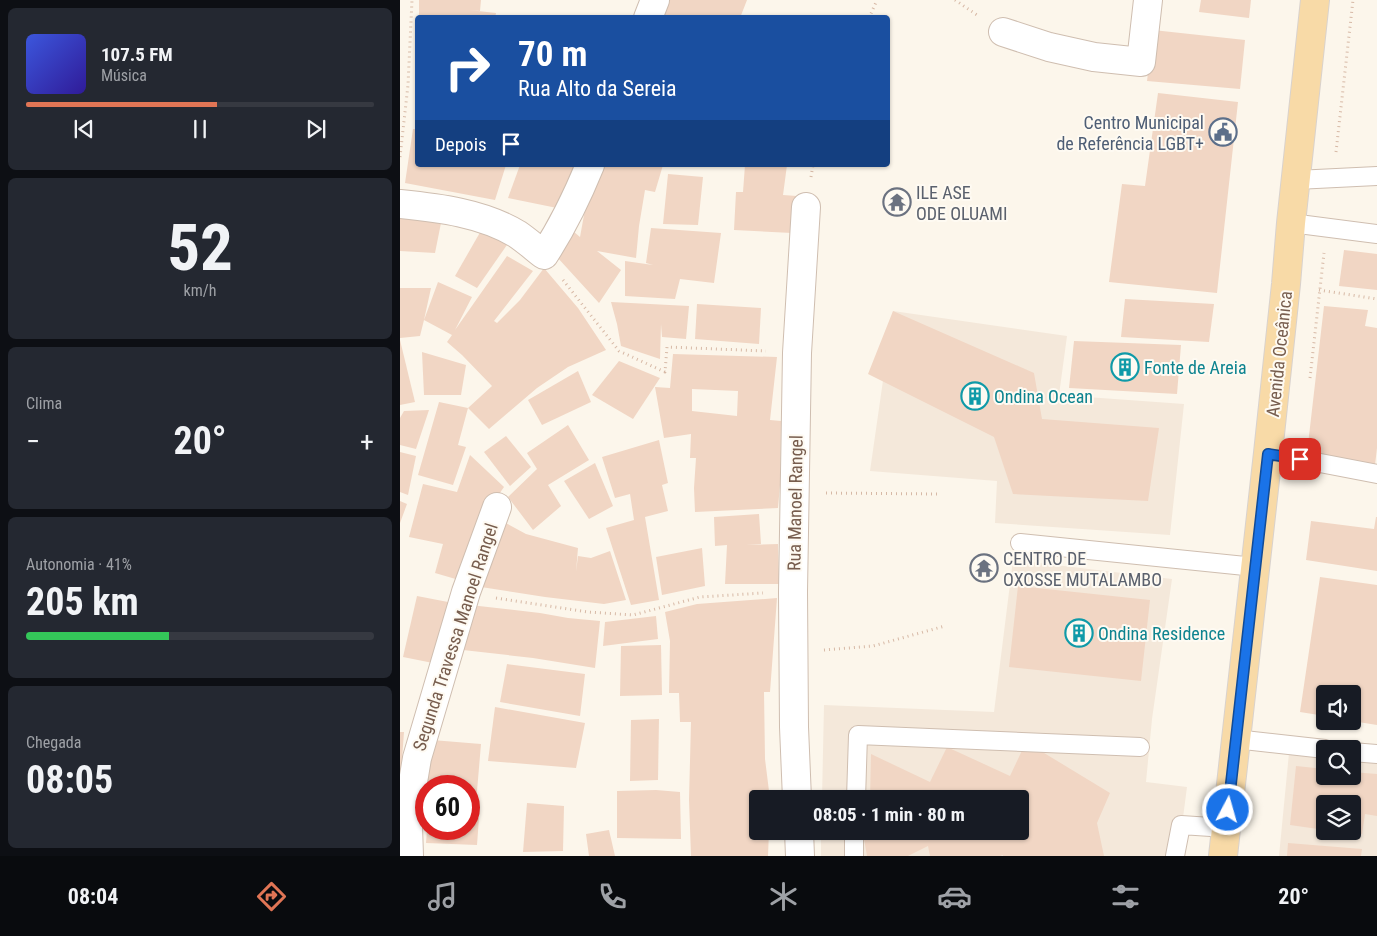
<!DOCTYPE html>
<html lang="pt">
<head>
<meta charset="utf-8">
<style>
	:root { --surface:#171b24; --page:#242831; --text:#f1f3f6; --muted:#9ea1a6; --line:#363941; --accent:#e17555 }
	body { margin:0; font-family:"Roboto Condensed",sans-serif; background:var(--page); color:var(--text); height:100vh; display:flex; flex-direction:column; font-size:19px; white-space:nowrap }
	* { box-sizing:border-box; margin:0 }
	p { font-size:16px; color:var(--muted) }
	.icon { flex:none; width:28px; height:28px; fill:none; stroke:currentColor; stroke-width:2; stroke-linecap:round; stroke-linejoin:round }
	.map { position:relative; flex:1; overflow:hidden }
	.side { display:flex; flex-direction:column; gap:8px; padding:8px; background:#0d0f14; width:400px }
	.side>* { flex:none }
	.hud { position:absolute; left:15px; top:15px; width:475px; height:152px; border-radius:5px; box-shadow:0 1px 4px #0004; background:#1a4fa0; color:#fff; overflow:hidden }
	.controls { position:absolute; left:916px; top:685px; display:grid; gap:10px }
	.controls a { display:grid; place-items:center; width:45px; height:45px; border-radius:5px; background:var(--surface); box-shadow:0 1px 4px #0004; font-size:25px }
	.speed { position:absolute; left:15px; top:775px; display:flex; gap:10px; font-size:25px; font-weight:700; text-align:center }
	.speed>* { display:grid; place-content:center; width:65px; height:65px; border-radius:50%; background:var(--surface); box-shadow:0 1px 4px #0004; line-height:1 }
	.speed .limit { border:8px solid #d22; background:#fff; color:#111 }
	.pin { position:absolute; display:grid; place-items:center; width:42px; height:42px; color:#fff; margin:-21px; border-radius:10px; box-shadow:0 2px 8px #0006 }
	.me { position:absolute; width:55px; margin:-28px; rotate:6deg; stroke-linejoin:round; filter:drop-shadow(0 0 4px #0008) }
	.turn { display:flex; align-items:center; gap:18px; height:105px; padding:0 20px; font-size:22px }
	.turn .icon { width:65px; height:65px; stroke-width:2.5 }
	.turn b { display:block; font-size:35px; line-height:42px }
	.then { display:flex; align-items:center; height:48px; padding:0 20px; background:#0003; gap:10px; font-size:19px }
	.big { font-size:38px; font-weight:700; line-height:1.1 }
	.side .widget { flex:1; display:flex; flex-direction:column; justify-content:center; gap:8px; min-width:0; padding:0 18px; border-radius:8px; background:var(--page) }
	.side .dial { align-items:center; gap:0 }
	.dial b { font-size:65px; line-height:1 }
	.song { display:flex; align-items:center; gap:15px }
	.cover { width:60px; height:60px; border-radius:8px; background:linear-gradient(135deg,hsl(230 70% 55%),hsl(250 70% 35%)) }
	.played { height:5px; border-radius:2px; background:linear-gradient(90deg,var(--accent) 55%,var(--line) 55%) }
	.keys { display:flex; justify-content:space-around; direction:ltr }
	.heat { display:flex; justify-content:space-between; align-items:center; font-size:28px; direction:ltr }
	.charge { height:8px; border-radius:4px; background:linear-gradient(90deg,#34c759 41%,var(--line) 0) }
	.trip { position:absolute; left:349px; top:790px; width:280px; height:50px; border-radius:5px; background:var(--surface); box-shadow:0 1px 4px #0004; font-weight:700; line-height:50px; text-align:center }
	.tabs { display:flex; height:80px; justify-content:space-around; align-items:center; background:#090b0e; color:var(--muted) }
	.tabs .icon { width:35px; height:35px }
	.tabs .active { color:var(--accent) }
	.tabs b { font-size:22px; color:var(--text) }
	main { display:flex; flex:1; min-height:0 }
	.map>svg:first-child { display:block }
	.residential { fill:#f4e8da; fill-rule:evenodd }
	.building { fill:#f1d6c4; fill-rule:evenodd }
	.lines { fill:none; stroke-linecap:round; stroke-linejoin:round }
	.lane-casing { stroke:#cfbeb0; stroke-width:20 }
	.street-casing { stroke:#cfbeb0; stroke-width:30 }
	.primary-casing { stroke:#d9d2cd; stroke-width:30 }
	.path { stroke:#d7b9a6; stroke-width:3; stroke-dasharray:1 4; stroke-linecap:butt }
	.lane { stroke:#fff; stroke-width:18 }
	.street { stroke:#fff; stroke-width:28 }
	.primary { stroke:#f8daa7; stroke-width:28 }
	.route-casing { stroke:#114b97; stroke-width:12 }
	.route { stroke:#1a73e8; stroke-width:9 }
	.labels { text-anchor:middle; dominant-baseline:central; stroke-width:4; stroke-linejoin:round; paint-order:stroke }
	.service-label { font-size:18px; fill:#4e5e75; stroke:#fefaf2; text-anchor:end }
	.worship-label { font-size:18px; fill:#5b616d; stroke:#fefaf2; text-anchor:start }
	.street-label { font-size:18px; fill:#775d4e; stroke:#fefaf2 }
	.culture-label { font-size:18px; fill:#0d838f; stroke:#fefaf2; text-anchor:start }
</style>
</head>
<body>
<main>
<section class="side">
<div class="widget">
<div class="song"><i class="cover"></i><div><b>107.5 FM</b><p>Música</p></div></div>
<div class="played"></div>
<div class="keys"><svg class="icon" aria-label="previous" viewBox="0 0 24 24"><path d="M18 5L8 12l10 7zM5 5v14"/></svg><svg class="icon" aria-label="pause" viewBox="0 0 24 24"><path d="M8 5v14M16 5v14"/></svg><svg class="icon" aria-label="next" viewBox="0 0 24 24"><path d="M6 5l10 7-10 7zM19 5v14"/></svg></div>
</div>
<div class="widget dial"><b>52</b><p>km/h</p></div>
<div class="widget"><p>Clima</p>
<div class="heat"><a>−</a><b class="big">20°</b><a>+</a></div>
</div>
<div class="widget"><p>Autonomia · 41%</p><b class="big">205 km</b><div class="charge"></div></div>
<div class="widget"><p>Chegada</p><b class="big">08:05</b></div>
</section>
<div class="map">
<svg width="977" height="856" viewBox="0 0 977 856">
	<rect width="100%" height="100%" fill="#fcf6eb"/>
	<!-- residential -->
	<g class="residential">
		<polygon points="493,311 667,336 659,395 784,404 770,535 595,523 597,481 470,471"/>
		<polygon points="613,560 772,579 752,719 746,782 787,787 778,856 421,856 421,831 620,831 620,799 422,799 424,705 594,712"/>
		<path d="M889,753L925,756V776H952L953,759L977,761V856H879ZM925,804H952V831H925Z"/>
	</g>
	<!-- building -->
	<g class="building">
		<polygon points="19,0 81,0 80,11 69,10 96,13 95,18 19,18"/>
		<polygon points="266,0 347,0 340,18 309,18 302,15 307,18 259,18"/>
		<polygon points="801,0 851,0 849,18 799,12"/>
		<polygon points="753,30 845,40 840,89 747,81"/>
		<polygon points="758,93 838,102 817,293 709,282 722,184 745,186"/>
		<polygon points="13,129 18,129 18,165 106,165 95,200 5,183"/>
		<polygon points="120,165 175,165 157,208 108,198"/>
		<polygon points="198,165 263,165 255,192 245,190 239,226 236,258 197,251 221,270 199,303 157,257 174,232 180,237 184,215 193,177"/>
		<polygon points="345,165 387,165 383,195 397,196 392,233 334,230 336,192 343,192"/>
		<polygon points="268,174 303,177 298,225 263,224"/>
		<polygon points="0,212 42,218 35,253 0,251"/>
		<polygon points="251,228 321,233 314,283 280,279 275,299 225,296 225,261 253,265 246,263"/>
		<polygon points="82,229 109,242 77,288 55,276"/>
		<polygon points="944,250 977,254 977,290 939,286"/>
		<polygon points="107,256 133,271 94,321 97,323 120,300 144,268 178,308 206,350 168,367 137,388 89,429 68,408 58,445 66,447 53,485 18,475 39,402 68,408 92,386 62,355 47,342 52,335 24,320 20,336 0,338 0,288 31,288 24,320 38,282 72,297 55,330"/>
		<polygon points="725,299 814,304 809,342 721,337"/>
		<polygon points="211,302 289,306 286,339 262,337 261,324 260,359 221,346 217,324"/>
		<polygon points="297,304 361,308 359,344 295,339"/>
		<polygon points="924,306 968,310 965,326 977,328 977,448 975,465 907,453"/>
		<polygon points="493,311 634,373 642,419 759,428 748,501 613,494 594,437 468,374"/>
		<polygon points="0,340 15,402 0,405"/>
		<polygon points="674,341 781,345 777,394 669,388"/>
		<polygon points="22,352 66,365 61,395 24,395"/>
		<path d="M273,354L377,357L370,420L381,421L380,485L378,508L295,512L294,488L296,458H290L291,434L264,438L255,387L270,388ZM292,389L338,391L337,416L292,411Z"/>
		<polygon points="219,361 260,378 233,419 192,395"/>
		<polygon points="178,371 191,402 142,425 128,400"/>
		<polygon points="29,410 16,449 0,445 0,418 4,411"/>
		<polygon points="168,425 189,460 148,485 161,506 133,530 108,497 137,469 127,453"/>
		<polygon points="106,436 131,467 110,486 84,452"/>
		<polygon points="259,440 268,483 262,485 268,511 245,517 259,600 231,605 206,528 234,520 230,494 215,498 202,457"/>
		<polygon points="0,452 16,456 8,495 0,492"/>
		<polygon points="70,455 104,487 97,497 86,499 59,580 35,573 43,544 9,537 23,484 57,492"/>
		<polygon points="195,463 213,506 189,519 164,481"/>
		<polygon points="0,501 7,504 0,523"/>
		<polygon points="359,514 361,544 346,545 378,544 379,584 325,584 327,545 315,546 314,517"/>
		<polygon points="976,517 977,517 977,571 906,560 911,521 974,529"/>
		<polygon points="104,522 126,534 178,548 176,572 178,556 191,558 210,551 226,600 204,604 145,597 81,587"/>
		<polygon points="302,548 305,586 262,595 256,557"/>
		<polygon points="920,577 977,585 977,725 952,721 952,694 925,694 925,716 900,712"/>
		<polygon points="618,586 750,600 741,681 609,667"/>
		<polygon points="17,596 48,602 33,663 3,657"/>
		<polygon points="377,598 370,692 364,692 365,759 370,799 358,799 358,831 369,831 368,856 291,856 289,800 291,722 280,722 279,693 269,693 270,641 265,612 297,604"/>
		<polygon points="70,605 140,613 168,618 200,621 195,668 133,658 63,650"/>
		<polygon points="256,616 258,639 203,646 205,622"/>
		<polygon points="261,645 262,695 220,696 221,646"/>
		<polygon points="107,664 185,674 180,716 100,702"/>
		<polygon points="95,707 185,723 176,768 88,761"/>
		<polygon points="259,719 258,780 230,781 231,720"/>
		<polygon points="0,732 4,732 1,773 0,773"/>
		<polygon points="32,740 81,744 76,803 69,802 69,786 26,786 26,795 23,795"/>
		<polygon points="626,742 710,793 697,823 704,856 603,856 603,855 600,856 530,856 528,846 508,856 467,856 463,833 467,831 620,831 620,799 470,799 471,754 530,782 547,747 610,776"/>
		<polygon points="896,766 925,769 925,776 952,776 952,772 977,774 977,816 965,814 962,834 949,832 949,831 952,831 952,804 925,804 925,830 890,825"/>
		<polygon points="256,790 280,792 281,839 217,838 217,791"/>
		<polygon points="127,803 164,806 163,851 123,852"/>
		<polygon points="69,816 79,818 77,845 26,843 27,829 69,829"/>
		<polygon points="209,830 215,856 189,856 186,834"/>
		<polygon points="888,843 962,849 961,856 887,856"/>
	</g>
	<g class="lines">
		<!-- lane casing -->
		<g class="lane-casing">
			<g id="lane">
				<polyline points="896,180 977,176"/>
				<polyline points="891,223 977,234"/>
				<polyline points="868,453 977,474"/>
				<polyline points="620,543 855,567"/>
				<polyline points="835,739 925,749"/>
				<polyline points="952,752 977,754"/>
				<polyline points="456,799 458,735 740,747"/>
				<polyline points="454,856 454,831"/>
				<polyline points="775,856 781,825 826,828"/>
			</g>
		</g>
		<!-- street casing -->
		<g class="street-casing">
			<g id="street">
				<polyline points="248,18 255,0"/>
				<polyline points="603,32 649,47 694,57 741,62 748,0"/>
				<path d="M0,204C39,208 82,213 117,234C126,240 135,248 144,255C163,226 177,197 190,165"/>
				<polyline points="397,799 394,727 393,592 397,353 406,207"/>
				<polyline points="399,831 400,856"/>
				<polyline points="9,856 8,826 12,788 17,758 66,592 97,507"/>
			</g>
		</g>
		<!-- primary casing -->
		<g class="primary-casing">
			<polyline id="primary" points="823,856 868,453 886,284 891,223 915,0"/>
		</g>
		<!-- path -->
		<g class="path">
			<polyline points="555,0 577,15"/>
			<polyline points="469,18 477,0"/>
			<polyline points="936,152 953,0"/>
			<polyline points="0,157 8,85 12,0"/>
			<polyline points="411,177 413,165"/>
			<polyline points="163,280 219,351 265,372 267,347 366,351"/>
			<polyline points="919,290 977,299"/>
			<polyline points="910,378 924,253"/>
			<polyline points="426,493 538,494"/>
			<polyline points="96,598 188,612 233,615 300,597 363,593"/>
			<polyline points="424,650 473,646 545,626"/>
		</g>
		<!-- lane -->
		<use href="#lane" class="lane"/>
		<!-- street -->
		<use href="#street" class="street"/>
		<!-- primary -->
		<use href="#primary" class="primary"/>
	</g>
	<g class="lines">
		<!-- route casing -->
		<g class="route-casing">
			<polyline id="route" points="828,810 868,454 900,459"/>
		</g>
		<!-- route -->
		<use href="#route" class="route"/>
	</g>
	<!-- icons -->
	<defs>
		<g id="civic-ring" transform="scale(1.4375)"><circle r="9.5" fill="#fefaf2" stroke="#5c6f8a" stroke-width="1.5"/><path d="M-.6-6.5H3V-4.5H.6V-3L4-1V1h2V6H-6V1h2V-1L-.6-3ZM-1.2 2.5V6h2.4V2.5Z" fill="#5c6f8a"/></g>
		<g id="temple-ring" transform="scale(1.4375)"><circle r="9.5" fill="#fefaf2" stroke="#6b7280" stroke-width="1.5"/><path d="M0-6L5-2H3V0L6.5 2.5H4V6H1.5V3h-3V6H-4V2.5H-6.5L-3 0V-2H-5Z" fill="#6b7280"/></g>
		<g id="building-ring" transform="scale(1.4375)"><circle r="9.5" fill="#fefaf2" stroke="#0f9aa8" stroke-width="1.5"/><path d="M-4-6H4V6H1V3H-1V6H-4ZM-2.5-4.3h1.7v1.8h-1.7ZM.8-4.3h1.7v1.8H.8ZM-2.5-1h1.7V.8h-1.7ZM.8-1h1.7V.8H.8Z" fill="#0f9aa8"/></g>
	</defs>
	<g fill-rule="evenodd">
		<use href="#civic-ring" x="823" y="132"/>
		<use href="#temple-ring" x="497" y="202"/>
		<use href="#building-ring" x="725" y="367"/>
		<use href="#building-ring" x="575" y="396"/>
		<use href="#temple-ring" x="584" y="568"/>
		<use href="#building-ring" x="679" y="633"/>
	</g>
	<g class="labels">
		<!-- service labels -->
		<g class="service-label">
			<text x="804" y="122">Centro Municipal<tspan x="804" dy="21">de Referência LGBT+</tspan></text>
		</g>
		<!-- worship labels -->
		<g class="worship-label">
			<text x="516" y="192">ILE ASE<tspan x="516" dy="21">ODE OLUAMI</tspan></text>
			<text x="603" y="558">CENTRO DE<tspan x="603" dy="21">OXOSSE MUTALAMBO</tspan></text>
		</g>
		<!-- street labels -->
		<g class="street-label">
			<text transform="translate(879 354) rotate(-84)">Avenida Oceânica</text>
			<text transform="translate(395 503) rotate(-89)">Rua Manoel Rangel</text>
			<text transform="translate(55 637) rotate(-72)">Segunda Travessa Manoel Rangel</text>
		</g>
		<!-- culture labels -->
		<g class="culture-label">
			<text x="744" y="367">Fonte de Areia</text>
			<text x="594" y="396">Ondina Ocean</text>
			<text x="698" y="633">Ondina Residence</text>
		</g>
	</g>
</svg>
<div class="controls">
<a><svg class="icon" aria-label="sound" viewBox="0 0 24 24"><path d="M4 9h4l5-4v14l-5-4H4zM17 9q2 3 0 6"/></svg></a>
<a><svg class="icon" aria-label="search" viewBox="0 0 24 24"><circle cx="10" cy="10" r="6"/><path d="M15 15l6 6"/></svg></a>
<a><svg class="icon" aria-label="layers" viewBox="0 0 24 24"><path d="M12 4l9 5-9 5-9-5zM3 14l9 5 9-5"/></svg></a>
</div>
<div class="speed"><div class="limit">60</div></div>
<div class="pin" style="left:900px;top:459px;background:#d93025"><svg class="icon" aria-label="arrive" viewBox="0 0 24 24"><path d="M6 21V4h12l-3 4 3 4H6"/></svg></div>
<svg class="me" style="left:828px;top:810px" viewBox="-20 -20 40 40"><circle r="17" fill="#1a73e8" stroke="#fff" stroke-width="3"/><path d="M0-11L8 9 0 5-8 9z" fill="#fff"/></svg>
<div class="trip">08:05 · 1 min · 80 m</div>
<div class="hud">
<div class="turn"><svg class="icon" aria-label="right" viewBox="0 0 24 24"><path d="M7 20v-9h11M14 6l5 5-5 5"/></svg><div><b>70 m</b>Rua Alto da Sereia</div></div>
<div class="then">Depois<svg class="icon" aria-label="arrive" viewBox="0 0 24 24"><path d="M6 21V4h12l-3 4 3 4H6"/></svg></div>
</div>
</div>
</main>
<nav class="tabs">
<b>08:04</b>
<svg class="icon active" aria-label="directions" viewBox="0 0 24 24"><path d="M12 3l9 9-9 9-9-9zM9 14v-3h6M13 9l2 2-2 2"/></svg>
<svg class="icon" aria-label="music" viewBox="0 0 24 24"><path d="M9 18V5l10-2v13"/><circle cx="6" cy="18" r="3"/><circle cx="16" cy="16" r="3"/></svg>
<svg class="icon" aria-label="phone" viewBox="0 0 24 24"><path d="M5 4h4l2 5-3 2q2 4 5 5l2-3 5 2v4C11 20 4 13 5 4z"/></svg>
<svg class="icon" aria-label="climate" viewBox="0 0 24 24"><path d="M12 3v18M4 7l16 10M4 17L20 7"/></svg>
<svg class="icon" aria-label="car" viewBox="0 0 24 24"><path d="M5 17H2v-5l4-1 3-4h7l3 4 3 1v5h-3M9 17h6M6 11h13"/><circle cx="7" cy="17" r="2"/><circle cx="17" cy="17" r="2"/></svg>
<svg class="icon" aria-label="filters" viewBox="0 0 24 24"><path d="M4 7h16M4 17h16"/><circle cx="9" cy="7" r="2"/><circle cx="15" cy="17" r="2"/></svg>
<b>20°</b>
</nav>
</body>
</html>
